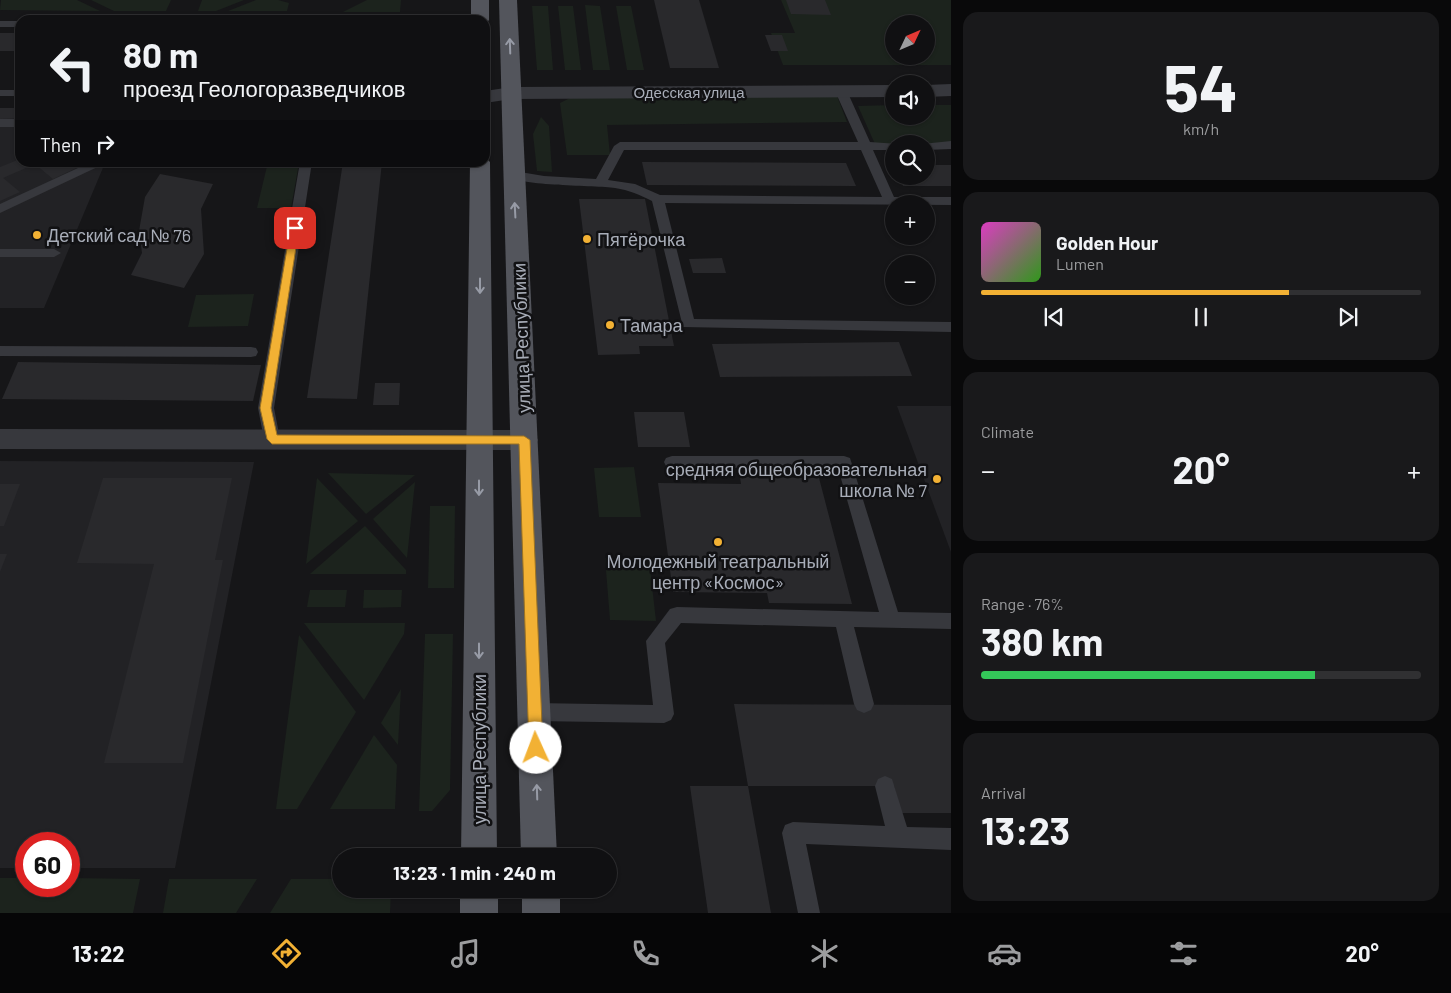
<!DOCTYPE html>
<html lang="en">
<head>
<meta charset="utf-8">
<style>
	:root { --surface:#101012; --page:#19191b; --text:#f1f3f6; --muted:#9c9d9f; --line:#303032; --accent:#f2b134 }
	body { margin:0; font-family:Barlow,sans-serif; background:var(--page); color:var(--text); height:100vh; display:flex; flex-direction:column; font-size:19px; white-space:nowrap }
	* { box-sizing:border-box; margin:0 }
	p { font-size:16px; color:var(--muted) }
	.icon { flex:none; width:28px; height:28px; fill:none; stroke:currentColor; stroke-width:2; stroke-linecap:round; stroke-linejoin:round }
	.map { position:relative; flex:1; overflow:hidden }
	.details { display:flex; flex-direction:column; gap:12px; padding:12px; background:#09090a; width:500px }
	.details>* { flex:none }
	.top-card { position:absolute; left:15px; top:15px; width:475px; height:152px; border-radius:15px; box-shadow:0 1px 4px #0004,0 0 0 1px var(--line); background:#101012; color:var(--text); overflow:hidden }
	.needle { width:32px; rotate:46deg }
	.buttons { position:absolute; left:885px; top:15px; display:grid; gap:10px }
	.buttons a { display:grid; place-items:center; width:50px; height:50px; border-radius:50%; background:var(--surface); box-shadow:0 1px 4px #0004,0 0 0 1px var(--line); font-size:25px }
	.speed { position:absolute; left:15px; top:832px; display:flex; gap:10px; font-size:25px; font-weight:700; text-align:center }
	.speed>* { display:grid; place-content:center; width:65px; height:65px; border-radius:50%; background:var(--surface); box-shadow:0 1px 4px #0004,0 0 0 1px var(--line); line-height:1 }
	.speed .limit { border:8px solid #d22; background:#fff; color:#111 }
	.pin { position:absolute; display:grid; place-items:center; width:42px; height:42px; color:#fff; margin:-21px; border-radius:10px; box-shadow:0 2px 8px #0006 }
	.me { position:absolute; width:55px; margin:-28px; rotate:358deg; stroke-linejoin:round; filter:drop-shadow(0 0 4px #0008) }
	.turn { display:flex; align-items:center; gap:18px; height:105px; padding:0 25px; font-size:22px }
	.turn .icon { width:65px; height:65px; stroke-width:2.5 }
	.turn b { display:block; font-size:35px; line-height:42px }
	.then { display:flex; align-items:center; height:48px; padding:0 25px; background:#0003; gap:10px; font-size:19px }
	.big { font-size:38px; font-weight:700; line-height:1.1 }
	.details .widget { flex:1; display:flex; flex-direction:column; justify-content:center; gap:8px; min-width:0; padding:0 18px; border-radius:15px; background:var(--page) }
	.details .dial { align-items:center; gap:0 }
	.dial b { font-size:65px; line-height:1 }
	.song { display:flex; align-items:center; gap:15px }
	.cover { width:60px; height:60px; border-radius:8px; background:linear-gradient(135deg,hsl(310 70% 55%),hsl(110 70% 35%)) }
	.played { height:5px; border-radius:2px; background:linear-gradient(90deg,var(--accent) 70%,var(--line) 70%) }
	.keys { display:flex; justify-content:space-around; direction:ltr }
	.heat { display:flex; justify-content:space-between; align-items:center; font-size:28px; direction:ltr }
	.charge { height:8px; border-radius:4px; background:linear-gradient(90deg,#34c759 76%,var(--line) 0) }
	.trip { position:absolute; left:332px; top:848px; width:285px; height:50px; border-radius:25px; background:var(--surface); box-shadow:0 1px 4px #0004,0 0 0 1px var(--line); font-weight:700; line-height:50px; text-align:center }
	.menu { display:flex; height:80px; justify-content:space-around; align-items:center; background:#060607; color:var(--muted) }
	.menu .icon { width:35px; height:35px }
	.menu .on { color:var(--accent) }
	.menu b { font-size:22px; color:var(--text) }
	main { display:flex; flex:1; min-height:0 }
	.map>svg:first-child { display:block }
	.built { fill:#222225 }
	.green { fill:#1c231d; fill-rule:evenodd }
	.building { fill:#29292c }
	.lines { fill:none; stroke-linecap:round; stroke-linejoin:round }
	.service { fill:#37383d; fill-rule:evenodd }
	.minor { fill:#37383d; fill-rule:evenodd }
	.tertiary { fill:#37383d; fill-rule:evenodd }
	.primary { fill:#53555c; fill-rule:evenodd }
	.oneway { stroke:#979ba6 }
	.route { fill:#f2b134; stroke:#9d7322 }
	.poi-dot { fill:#f2b134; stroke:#111113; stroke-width:2 }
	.labels { text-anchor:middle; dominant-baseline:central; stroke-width:5; stroke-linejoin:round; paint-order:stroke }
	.far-street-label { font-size:15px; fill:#a8adb8; stroke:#111113 }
	.poi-label { font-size:18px; fill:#a8adb8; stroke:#111113; text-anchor:start }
	.street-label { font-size:18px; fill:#a8adb8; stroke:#111113 }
</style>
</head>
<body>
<main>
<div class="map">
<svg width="951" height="913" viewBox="0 0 951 913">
	<rect width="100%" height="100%" fill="#161618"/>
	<!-- built -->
	<g class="built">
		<polygon points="0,108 20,108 20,162 105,163 44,308 0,308"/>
		<polygon points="897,406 951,406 951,552"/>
		<polygon points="0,461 254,462 175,868 69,868 69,844 26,844 26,868 0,868"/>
	</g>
	<!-- green -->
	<g class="green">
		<polygon points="1,0 77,0 100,11 0,10"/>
		<polygon points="91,0 171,0 166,11 114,11"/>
		<polygon points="202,0 244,0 216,11 198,11"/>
		<polygon points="256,0 278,0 289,3 287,11 228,11"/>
		<polygon points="367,0 401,0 400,12 343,12"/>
		<path d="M781,0H951V65H783L771,33H795ZM894,24H926V56H894Z"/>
		<polygon points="585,5 600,6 610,70 593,70"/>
		<polygon points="532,6 548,6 553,70 537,70"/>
		<polygon points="558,6 573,6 581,70 565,70"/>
		<polygon points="616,6 631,6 644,70 627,70"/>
		<polygon points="837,96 847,122 607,125 610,155 567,155 560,103 570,98"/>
		<polygon points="894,105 894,116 926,116 926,105 951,105 951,145 875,144 858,106"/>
		<polygon points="541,117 549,126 552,172 537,171 533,134"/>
		<polygon points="268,162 299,163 291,208 257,208"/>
		<polygon points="254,294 248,326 188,327 196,295"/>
		<polygon points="634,467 641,517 599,517 594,468"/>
		<polygon points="328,473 415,475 366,514"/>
		<polygon points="317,478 358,521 306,564"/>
		<polygon points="415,482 407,558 373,519"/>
		<polygon points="430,506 455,506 454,588 428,588"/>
		<polygon points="365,526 406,570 406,574 310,574"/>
		<polygon points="605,558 649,559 656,621 610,620"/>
		<polygon points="310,590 347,590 345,607 307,607"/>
		<polygon points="364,590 402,590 401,607 363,608"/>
		<polygon points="304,623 405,623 404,634 364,700"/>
		<polygon points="425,634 453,634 450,790 432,811 419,811"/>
		<polygon points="299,635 356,712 297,809 276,809"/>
		<polygon points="401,689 398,745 381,723"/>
		<polygon points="374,735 397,765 395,809 330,809"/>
		<polygon points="0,878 26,878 26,886 69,886 69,878 140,879 133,913 0,913"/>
		<polygon points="169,879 257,879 236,913 163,913"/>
		<polygon points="291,879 341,879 341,889 391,889 390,913 270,913"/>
	</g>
	<!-- building -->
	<g class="building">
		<polygon points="654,0 699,0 719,68 670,68"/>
		<polygon points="786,0 825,0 831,15 791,14"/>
		<rect x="0" y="33" width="20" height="18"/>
		<polygon points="765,35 782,35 788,51 771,51"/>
		<polygon points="0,108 20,108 20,118 0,119"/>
		<polygon points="20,159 20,162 89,162 53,179 35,164 3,178 20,192 0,201 0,167"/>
		<polygon points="343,162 382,162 357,399 307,398"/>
		<polygon points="642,162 846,163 856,186 647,185"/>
		<polygon points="926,165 951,165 951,186 903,186 899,176 926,176"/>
		<polygon points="160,174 213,184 201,209 204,254 184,288 131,275 142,253 139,231 145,197"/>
		<polygon points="579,199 645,199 674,346 639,346 640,354 598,355"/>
		<polygon points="722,258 726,273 693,273 689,259"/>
		<polygon points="899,342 912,376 720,377 712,344"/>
		<polygon points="18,362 261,365 253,401 2,399"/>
		<polygon points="375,383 400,383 399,405 373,405"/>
		<polygon points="634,412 684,412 690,447 638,447"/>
		<polygon points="740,477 819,478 852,604 769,603 767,593 673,592 658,483 741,484"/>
		<polygon points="103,478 232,478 215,560 223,560 183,763 104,763 154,564 77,563"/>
		<polygon points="0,484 20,484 4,526 0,526"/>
		<polygon points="0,554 7,554 0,572"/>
		<polygon points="734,704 951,705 951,813 901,813 894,786 748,786"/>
		<polygon points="690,786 748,786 771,913 708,913"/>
	</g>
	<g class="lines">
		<!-- service -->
		<g class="service">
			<rect x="0" y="21" width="20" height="6"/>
			<path d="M841,88L847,91L870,142L898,144H894V150H873L894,197H951V205L665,203L694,319L951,322V332L683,327L652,201C640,195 629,190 615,188C596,185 519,187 508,175L514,171L544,176L596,179L614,146L620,142H858L835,91ZM624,150H861L882,197L660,195L635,184L608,180Z"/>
			<rect x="0" y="90" width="20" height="6"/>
			<rect x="0" y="119" width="20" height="8"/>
			<polygon points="951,141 951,149 926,150 926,144 922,144"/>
			<polygon points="91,162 108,162 0,213 0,204"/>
			<polygon points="300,162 312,162 274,408 280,439 278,443 272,445 266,443 264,439 258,408"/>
			<polygon points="0,249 54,249 61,253 54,257 0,257"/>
			<polygon points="0,346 251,347 256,348 258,352 256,356 251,357 0,356"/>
			<polygon points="672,456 844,456 850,458 898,612 951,613 951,629 854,627 874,704 871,710 864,713 857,710 854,704 836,627 681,623 665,643 674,714 671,720 664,723 535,721 528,718 525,712 528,706 535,703 653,705 646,641 670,609 677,607 879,612 838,468 672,468 666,466 664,462 666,458"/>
			<polygon points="885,776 892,779 907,827 951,828 951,850 806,844 820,913 798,913 782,833 785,825 793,822 885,826 875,786 878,779"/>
		</g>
		<!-- minor -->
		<polygon class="minor" points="0,429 524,430 534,433 538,440 534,447 524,450 0,449"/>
		<!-- tertiary -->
		<g class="tertiary">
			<polygon points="951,84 951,96 926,97 926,85"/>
			<polygon points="894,85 894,97 512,99 485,103 485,91 512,87"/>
		</g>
		<!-- primary -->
		<g class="primary">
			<polygon points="471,0 489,0 489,20 486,24 485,20 471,20"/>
			<polygon points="499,0 517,0 557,856 521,856"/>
			<polygon points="485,157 490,162 497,856 461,856 470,162 485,162"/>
			<rect x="460" y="889" width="38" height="24"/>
			<rect x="522" y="889" width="38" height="24"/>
		</g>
	</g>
	<!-- one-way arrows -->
	<defs><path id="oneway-shaft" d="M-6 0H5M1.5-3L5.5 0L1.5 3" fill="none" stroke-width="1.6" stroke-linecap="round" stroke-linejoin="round" transform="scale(1.25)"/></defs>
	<g class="oneway">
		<use href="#oneway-shaft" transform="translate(510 46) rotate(-92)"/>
		<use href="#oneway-shaft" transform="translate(515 210) rotate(-93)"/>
		<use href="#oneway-shaft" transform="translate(480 286) rotate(90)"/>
		<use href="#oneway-shaft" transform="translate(479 488) rotate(90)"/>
		<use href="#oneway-shaft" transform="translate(479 651) rotate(90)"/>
		<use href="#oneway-shaft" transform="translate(537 792) rotate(-92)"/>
	</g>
	<!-- route -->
	<polygon class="route" points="291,225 298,225 299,228 271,408 277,435 524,436 530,440 543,748 541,753 536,755 531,753 529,748 519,444 272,444 267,439 260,408"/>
	<!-- markers -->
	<g class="poi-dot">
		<circle cx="37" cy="235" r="5"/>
		<circle cx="587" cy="239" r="5"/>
		<circle cx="610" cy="325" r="5"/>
		<circle cx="937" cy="479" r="5"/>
		<circle cx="718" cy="542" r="5"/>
	</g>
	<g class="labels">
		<!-- far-street labels -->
		<g class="far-street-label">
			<text x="689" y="92">Одесская улица</text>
		</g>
		<!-- poi labels -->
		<g class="poi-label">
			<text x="47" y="235">Детский сад № 76</text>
			<text x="597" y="239">Пятёрочка</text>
			<text x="620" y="325">Тамара</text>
			<text x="927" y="469" text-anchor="end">средняя общеобразовательная<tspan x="927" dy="21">школа № 7</tspan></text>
			<text x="718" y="561" text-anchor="middle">Молодежный театральный<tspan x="718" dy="21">центр «Космос»</tspan></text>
		</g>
		<!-- street labels -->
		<g class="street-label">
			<text transform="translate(521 338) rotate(-92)">улица Республики</text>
			<text transform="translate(479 749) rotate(-90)">улица Республики</text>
		</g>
	</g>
</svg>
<div class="buttons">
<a><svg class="needle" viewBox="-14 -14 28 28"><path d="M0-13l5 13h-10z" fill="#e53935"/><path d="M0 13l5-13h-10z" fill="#9c9d9f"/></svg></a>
<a><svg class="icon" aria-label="sound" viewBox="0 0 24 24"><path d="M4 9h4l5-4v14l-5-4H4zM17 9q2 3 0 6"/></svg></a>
<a><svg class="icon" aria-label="search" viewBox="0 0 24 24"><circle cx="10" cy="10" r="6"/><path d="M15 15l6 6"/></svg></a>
<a>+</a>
<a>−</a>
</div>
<div class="speed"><div class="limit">60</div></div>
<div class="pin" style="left:295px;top:228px;background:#d93025"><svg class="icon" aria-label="arrive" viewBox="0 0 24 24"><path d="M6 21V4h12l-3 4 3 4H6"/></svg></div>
<svg class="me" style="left:536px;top:748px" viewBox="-20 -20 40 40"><circle r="19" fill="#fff"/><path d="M0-13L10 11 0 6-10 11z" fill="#f2b134"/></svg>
<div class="trip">13:23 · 1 min · 240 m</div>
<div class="top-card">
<div class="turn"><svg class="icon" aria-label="left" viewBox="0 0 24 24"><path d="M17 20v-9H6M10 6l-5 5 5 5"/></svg><div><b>80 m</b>проезд Геологоразведчиков</div></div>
<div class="then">Then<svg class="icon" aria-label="right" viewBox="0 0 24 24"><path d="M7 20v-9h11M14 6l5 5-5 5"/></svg></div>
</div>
</div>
<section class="details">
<div class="widget dial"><b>54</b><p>km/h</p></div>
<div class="widget">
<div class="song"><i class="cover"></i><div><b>Golden Hour</b><p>Lumen</p></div></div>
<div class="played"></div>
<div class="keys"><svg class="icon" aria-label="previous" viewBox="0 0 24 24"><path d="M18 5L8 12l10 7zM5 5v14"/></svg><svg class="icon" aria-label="pause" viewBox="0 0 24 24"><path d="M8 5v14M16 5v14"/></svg><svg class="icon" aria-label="next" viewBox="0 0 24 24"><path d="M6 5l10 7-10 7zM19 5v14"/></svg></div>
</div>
<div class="widget"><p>Climate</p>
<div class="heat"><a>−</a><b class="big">20°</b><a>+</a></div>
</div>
<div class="widget"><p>Range · 76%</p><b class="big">380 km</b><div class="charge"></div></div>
<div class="widget"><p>Arrival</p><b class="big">13:23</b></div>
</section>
</main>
<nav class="menu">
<b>13:22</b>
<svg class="icon on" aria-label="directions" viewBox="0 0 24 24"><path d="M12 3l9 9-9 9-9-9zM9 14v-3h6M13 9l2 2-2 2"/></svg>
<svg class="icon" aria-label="music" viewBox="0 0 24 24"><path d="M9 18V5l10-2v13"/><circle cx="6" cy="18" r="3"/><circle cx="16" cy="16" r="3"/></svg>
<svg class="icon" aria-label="phone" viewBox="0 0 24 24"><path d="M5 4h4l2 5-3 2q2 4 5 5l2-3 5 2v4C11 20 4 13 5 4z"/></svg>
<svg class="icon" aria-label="climate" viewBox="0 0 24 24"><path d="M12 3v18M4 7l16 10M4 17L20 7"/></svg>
<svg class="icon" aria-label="car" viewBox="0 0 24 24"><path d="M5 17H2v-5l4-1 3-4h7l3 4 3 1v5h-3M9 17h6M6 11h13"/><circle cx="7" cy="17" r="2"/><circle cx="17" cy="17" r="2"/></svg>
<svg class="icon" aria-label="filters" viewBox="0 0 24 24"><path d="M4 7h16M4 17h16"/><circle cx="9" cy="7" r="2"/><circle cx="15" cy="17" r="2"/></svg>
<b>20°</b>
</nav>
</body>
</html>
